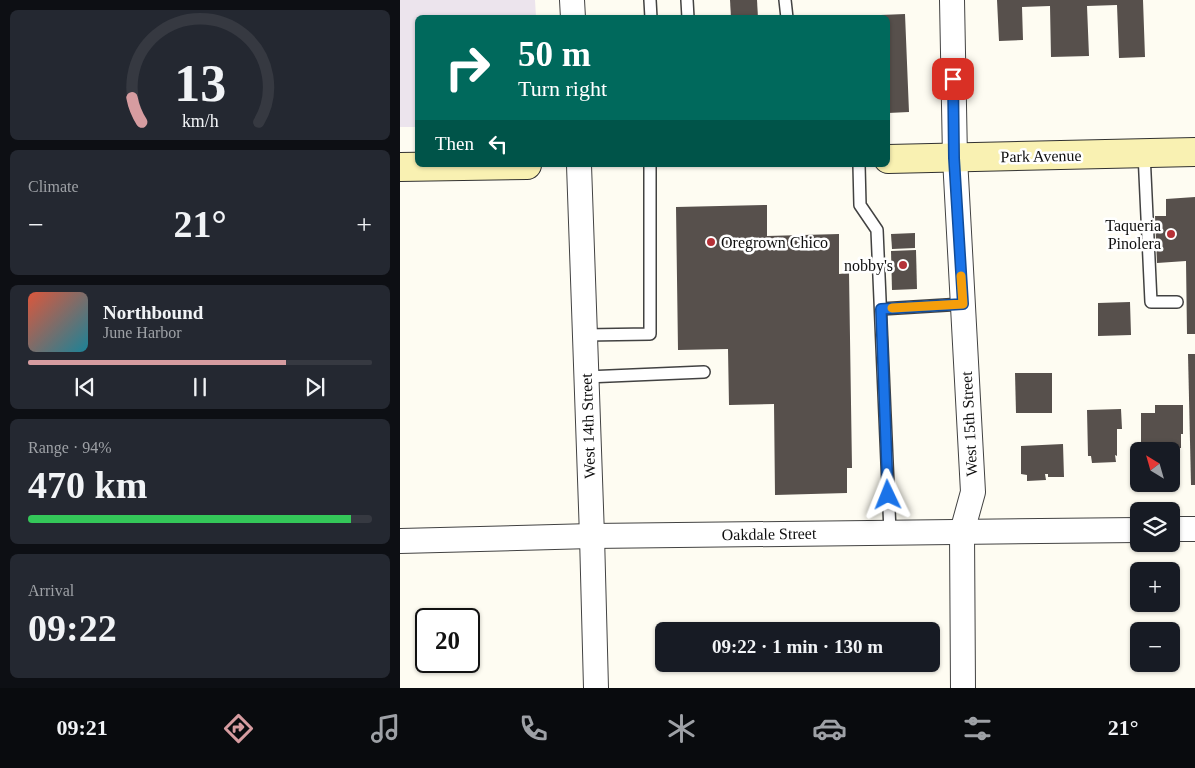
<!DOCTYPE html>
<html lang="en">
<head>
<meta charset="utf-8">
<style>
	:root { --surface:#171b24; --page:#242831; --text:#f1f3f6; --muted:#9ea1a6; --line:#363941; --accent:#d69ca0 }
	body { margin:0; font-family:"Times New Roman",serif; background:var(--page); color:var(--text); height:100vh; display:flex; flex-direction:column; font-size:19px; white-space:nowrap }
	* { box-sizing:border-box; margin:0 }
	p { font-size:16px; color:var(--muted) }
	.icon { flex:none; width:28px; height:28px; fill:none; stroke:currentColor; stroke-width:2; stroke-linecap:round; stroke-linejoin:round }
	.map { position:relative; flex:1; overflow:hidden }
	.side { display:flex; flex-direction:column; gap:10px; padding:10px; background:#0d0f14; width:400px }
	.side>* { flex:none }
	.guide { position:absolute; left:15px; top:15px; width:475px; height:152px; border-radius:8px; box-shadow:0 1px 4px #0004; background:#00695c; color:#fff; overflow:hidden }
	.needle { width:32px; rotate:323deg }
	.tools { position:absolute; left:730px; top:442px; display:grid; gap:10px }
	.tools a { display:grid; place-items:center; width:50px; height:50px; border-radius:8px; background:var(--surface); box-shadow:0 1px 4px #0004; font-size:25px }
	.speed { position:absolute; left:15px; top:608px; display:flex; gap:10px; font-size:25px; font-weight:700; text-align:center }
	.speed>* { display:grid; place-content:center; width:65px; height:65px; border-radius:50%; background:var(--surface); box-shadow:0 1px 4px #0004; line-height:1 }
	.speed .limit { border:2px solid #111; border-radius:8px; background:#fff; color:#111 }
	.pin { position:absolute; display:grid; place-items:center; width:42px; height:42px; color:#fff; margin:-21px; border-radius:10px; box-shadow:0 2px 8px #0006 }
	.me { position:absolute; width:55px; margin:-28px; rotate:358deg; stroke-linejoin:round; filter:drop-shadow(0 0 4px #0008) }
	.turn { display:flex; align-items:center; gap:18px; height:105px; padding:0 20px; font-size:22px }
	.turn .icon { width:65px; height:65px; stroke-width:2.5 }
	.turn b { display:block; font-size:35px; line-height:42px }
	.then { display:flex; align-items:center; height:48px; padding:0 20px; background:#0003; gap:10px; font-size:19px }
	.big { font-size:38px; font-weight:600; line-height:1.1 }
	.side .card { flex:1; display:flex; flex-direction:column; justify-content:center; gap:8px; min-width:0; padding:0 18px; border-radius:8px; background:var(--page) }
	.side .dial { align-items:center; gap:0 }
	.dial svg { height:130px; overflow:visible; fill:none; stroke:var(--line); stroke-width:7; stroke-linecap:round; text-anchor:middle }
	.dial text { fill:var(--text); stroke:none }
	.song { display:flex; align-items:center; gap:15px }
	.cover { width:60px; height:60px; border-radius:8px; background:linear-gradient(135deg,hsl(10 70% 55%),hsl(190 70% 35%)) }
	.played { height:5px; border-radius:2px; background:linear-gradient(90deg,var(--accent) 75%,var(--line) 75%) }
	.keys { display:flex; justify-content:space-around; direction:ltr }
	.heat { display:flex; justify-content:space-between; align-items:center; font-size:28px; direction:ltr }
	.charge { height:8px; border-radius:4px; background:linear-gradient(90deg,#34c759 94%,var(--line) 0) }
	.trip { position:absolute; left:255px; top:622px; width:285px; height:50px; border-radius:8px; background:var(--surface); box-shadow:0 1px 4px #0004; font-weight:600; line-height:50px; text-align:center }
	.tabs { display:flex; height:80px; justify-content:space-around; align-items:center; background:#090b0e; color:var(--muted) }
	.tabs .icon { width:35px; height:35px }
	.tabs .current { color:var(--accent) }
	.tabs b { font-size:22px; color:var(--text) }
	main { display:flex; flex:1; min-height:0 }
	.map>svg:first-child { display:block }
	.industrial { fill:#ece4ed }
	.building { fill:#57504c }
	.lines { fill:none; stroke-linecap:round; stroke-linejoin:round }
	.lane-casing { stroke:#424242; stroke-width:14 }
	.street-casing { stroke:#424242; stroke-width:26 }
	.secondary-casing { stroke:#313131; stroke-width:30 }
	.lane { stroke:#fff; stroke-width:11 }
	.street { stroke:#fff; stroke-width:24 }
	.secondary { stroke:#f9f1b2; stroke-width:28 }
	.route-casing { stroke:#114b97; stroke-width:12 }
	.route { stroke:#1a73e8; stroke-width:9 }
	.slow { stroke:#f59e0b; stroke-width:9 }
	.poi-dot { fill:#b53137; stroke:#fff; stroke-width:2 }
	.labels { text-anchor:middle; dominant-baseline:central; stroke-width:5; stroke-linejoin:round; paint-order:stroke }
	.street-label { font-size:16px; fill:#0f0f0f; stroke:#fff }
	.poi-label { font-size:16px; fill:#0f0f0f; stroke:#fff; text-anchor:end }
</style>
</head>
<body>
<main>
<section class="side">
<div class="card dial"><svg viewBox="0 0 100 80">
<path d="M14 69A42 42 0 1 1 86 69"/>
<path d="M14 69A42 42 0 0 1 8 54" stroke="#d69ca0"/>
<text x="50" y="56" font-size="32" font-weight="700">13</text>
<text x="50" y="72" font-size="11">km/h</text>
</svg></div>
<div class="card"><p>Climate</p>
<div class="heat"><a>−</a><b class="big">21°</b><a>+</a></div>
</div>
<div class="card">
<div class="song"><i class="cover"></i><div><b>Northbound</b><p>June Harbor</p></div></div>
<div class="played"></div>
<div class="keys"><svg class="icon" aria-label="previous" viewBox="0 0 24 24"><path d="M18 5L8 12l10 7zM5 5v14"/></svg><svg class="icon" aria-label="pause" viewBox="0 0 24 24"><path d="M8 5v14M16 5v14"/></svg><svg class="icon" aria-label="next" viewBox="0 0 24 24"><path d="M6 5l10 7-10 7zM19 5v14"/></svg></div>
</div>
<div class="card"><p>Range · 94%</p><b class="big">470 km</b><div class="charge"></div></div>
<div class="card"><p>Arrival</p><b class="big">09:22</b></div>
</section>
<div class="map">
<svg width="795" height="688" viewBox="0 0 795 688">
	<rect width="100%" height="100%" fill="#fefcf2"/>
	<!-- industrial -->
	<polygon class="industrial" points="0,0 135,0 136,17 18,18 17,127 0,127"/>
	<!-- building -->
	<g class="building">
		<polygon points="330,0 357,0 358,18 331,18"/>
		<polygon points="597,0 743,0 745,57 719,58 717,5 687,6 689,56 651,57 650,6 622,7 623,40 599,41"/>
		<polygon points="505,14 509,112 488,113 488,18 457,18 457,16"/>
		<polygon points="795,197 795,334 787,334 786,261 757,263 755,216 766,216 766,199"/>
		<polygon points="367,205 367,236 439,234 439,274 449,273 452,468 447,468 447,493 375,495 374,404 329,405 328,349 278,350 276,207"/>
		<polygon points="515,233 515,248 492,249 491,234"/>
		<polygon points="516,250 517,289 492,290 491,251"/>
		<polygon points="730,302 731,335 698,336 698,303"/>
		<polygon points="788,354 795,354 795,485 791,485"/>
		<polygon points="615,373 652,373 652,413 616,413"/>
		<polygon points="755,405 783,405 783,434 781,434 781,448 780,448 780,454 771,454 771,451 741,451 741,413 755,413"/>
		<polygon points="721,409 722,429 717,429 717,456 715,455 716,462 692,463 691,456 688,456 687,410"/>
		<polygon points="663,444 664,477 648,477 648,474 645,474 646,480 627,481 627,475 621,474 621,446"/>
	</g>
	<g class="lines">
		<!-- lane casing -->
		<g class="lane-casing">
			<g id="lane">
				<polyline points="250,0 251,18"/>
				<polyline points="287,0 288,18"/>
				<polyline points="385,0 387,18"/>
				<polyline points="744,153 751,302 777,302"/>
				<polyline points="459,165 460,205 477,230 490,532"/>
				<polyline points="481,309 563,304"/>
				<polyline points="185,335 250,334 250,165"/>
				<polyline points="186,377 304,372"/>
			</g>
		</g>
		<!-- street casing -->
		<g class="street-casing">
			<g id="street">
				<polyline points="172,0 173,18"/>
				<polyline points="552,0 555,158 573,492 562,532 563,688"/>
				<polyline points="179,165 192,536 196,688"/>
				<polyline points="771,529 795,529"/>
				<polyline points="0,541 192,536 739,530"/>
			</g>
		</g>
		<!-- secondary casing -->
		<g class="secondary-casing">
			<g id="secondary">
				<polyline points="488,159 795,152"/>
				<polyline points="0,167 127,165"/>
			</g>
		</g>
		<!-- lane -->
		<use href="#lane" class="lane"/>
		<!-- street -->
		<use href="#street" class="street"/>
		<!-- secondary -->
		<use href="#secondary" class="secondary"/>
	</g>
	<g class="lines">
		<!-- route casing -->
		<g class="route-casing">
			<polyline id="route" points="488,495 481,309 563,304 554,158 553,79"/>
		</g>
		<!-- route -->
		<use href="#route" class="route"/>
		<!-- slow -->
		<polyline class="slow" points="492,308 563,304 561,276"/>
	</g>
	<!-- markers -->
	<g class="poi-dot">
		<circle cx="771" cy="234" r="5"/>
		<circle cx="311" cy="242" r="5"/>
		<circle cx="503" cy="265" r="5"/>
	</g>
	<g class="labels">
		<!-- street labels -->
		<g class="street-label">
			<text transform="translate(641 156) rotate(-1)">Park Avenue</text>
			<text transform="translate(569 424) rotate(-93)">West 15th Street</text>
			<text transform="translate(188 426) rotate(-92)">West 14th Street</text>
			<text transform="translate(369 534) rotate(-1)">Oakdale Street</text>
		</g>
		<!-- poi labels -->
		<g class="poi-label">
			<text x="761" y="225">Taqueria<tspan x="761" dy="18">Pinolera</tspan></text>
			<text x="321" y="242" text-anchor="start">Oregrown Chico</text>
			<text x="493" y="265">nobby's</text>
		</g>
	</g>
</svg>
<div class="tools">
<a><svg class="needle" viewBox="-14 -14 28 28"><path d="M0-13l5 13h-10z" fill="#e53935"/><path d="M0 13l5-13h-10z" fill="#9ea1a6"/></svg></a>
<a><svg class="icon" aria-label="layers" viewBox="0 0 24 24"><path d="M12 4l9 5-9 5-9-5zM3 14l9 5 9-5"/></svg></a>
<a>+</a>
<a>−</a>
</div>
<div class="speed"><div class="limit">20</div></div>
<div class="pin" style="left:553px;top:79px;background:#d93025"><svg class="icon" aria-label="arrive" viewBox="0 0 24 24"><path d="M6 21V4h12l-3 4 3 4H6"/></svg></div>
<svg class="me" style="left:488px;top:495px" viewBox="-20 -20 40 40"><path d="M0-17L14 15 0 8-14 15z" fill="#1a73e8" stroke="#fff" stroke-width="4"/></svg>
<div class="trip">09:22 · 1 min · 130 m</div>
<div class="guide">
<div class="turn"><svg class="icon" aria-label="right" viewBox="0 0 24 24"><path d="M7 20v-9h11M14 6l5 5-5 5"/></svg><div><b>50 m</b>Turn right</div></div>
<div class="then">Then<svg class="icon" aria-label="left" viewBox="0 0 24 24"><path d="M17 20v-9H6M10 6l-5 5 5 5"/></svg></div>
</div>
</div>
</main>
<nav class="tabs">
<b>09:21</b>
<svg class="icon current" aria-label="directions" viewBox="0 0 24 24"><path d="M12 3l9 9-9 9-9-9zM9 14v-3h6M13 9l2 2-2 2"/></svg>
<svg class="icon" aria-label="music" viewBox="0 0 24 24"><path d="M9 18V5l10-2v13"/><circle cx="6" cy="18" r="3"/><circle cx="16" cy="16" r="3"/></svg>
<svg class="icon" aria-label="phone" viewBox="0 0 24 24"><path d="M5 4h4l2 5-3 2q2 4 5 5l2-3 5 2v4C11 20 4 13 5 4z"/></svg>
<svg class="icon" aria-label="climate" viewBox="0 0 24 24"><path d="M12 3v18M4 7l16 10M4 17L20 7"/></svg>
<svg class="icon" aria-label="car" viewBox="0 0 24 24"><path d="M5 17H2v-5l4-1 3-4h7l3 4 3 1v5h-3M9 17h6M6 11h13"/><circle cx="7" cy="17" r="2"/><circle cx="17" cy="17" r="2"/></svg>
<svg class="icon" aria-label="filters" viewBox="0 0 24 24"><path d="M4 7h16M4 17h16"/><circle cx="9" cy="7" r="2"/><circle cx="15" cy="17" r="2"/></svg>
<b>21°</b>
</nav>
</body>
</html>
